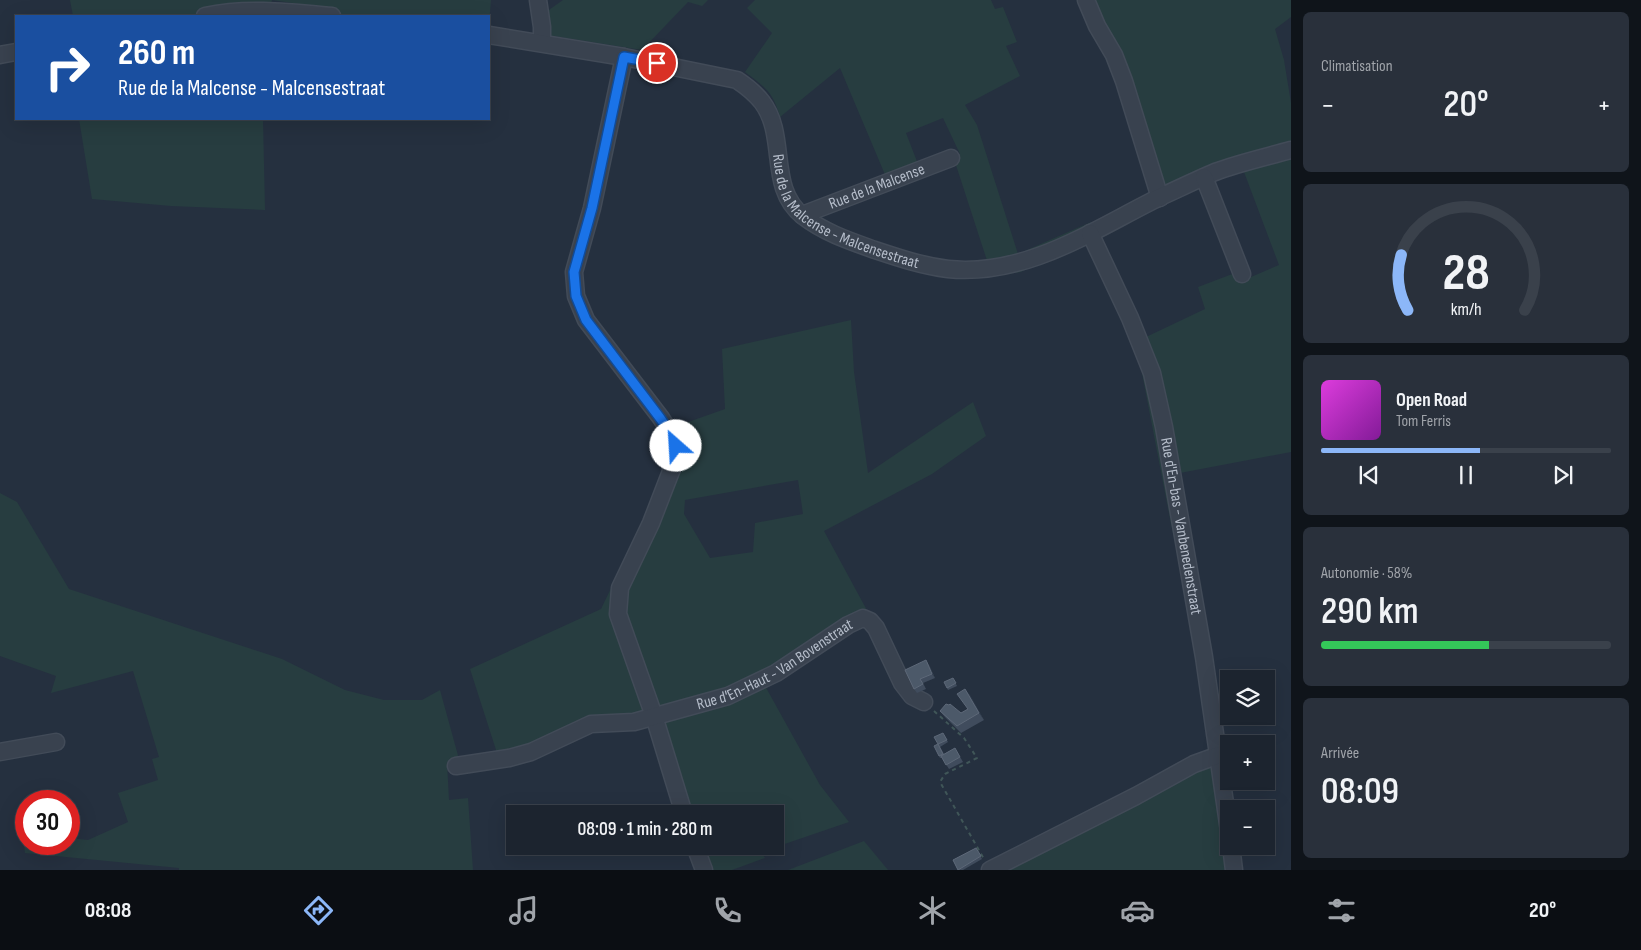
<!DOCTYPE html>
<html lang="fr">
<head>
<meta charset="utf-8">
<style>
	:root { --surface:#1c242f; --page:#29303b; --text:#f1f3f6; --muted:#a0a4aa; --line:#3a414b; --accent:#8cb7f8 }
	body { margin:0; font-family:"Sofia Sans Condensed",sans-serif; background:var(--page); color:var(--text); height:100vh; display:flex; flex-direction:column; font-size:19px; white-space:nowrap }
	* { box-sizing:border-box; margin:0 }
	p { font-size:16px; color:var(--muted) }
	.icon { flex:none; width:28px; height:28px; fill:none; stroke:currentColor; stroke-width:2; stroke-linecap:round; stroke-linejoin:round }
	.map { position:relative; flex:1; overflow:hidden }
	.drawer { display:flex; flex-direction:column; gap:12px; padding:12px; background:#0f141a; width:350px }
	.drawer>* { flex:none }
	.guide { position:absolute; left:15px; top:15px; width:475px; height:105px; border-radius:0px; box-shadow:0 5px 20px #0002,0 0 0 1px var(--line); background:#1a4fa0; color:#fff; overflow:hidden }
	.tools { position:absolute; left:1220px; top:670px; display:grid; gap:10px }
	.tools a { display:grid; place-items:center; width:55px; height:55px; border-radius:0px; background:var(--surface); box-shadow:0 5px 20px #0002,0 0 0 1px var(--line); font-size:25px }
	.speed { position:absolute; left:15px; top:790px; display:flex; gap:10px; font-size:25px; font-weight:700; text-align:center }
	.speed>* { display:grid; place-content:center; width:65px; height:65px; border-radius:50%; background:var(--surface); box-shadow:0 5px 20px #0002,0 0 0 1px var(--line); line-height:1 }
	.speed .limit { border:8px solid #d22; background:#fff; color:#111 }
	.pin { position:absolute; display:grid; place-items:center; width:42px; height:42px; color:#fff; margin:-21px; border:2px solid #fff; border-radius:50%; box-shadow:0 1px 5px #0007 }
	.me { position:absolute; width:55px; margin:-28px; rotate:334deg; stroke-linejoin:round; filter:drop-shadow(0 0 4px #0008) }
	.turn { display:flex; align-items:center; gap:18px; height:105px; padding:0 20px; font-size:22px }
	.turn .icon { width:65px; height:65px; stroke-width:2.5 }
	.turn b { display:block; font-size:35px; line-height:42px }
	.big { font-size:38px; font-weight:600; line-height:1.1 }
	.drawer .tile { flex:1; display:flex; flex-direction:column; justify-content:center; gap:8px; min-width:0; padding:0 18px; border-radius:8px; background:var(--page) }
	.drawer .dial { align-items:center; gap:0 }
	.dial svg { height:130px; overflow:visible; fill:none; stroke:var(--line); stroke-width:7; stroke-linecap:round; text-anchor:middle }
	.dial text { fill:var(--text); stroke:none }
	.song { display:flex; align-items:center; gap:15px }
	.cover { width:60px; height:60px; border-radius:8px; background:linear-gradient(135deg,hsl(300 70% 55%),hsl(290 70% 35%)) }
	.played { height:5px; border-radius:2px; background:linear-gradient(90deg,var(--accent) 55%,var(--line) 55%) }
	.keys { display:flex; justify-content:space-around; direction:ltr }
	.heat { display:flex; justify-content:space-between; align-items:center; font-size:28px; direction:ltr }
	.charge { height:8px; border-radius:4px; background:linear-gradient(90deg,#34c759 58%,var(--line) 0) }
	.trip { position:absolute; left:506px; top:805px; width:278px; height:50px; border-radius:0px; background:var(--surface); box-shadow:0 5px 20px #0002,0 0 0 1px var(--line); font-weight:600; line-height:50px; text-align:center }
	.tabs { display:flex; height:80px; justify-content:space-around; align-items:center; background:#0b0e13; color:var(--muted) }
	.tabs .icon { width:35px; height:35px }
	.tabs .on { color:var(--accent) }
	.tabs b { font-size:22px; color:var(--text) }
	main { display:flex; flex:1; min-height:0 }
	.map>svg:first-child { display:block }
	.green { fill:#273d40; fill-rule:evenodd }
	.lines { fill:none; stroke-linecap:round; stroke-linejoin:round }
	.minor-casing { stroke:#424b58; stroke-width:19 }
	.path { stroke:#405658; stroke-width:2; stroke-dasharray:4 4; stroke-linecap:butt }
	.minor { stroke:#39424f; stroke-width:16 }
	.wall { fill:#404c5d }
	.shaded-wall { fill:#303c4c }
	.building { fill:#4c5969; stroke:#5d6878 }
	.route-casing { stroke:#114b97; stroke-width:12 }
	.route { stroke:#1a73e8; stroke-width:9 }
	.labels { text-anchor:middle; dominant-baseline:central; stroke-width:5; stroke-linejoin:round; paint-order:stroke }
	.street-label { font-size:16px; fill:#b5bdca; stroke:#1e2734 }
</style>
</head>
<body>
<main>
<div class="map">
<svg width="1291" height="870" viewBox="0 0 1291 870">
	<rect width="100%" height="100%" fill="#25303f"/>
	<!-- green -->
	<g class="green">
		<polygon points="70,0 491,0 489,25 489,16 305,16 306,5 272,0 269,16 73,16"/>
		<polygon points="563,0 708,0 702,6 688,2 642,50 547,35 546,12"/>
		<path d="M755,0H991L995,9L1003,7L1017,42L1006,46L1020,76L965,105L977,125L1018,254L1091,222L1146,337L1205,309L1198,287L1235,273L1244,280L1279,265L1238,156L1196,171L1151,193L1122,95L1096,38L1089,0H1291V17L1275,29L1284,60L1291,103V452L1180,473L1204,621L1192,624L1172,529L1141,368L1115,299L1085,242L1021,272L992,276L955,162L960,154L943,118L906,133L918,164L886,177L840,68L780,117C773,92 765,87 745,72L772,33L747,8Z"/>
		<polygon points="79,119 263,119 265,210 171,206 92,199"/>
		<path d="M851,320L854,372L868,473L973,402L986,436L932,474L824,531L869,614L874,612L900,668L870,629L861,626L764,684L820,785L849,822L761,852L765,858L732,870H710L701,846H775V814H690L658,710L521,750L497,753L470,669L601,609L644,520L665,462L660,432L725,409L722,349ZM798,480L803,514L755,523L753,552L710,558L684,514L685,500Z"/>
		<polygon points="0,493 17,502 69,589 282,659 345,690 384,700 422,700 440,690 459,759 447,762 449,800 468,798 473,870 179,870 179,868 25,853 19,807 26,807 26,844 69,844 69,838 88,840 128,822 118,793 158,780 152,759 159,757 133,671 51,693 56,676 0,656"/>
		<polygon points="1215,682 1226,747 1229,781 1231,781 1235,809 1229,809 1229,846 1240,846 1243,870 992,870 1213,751"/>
		<polygon points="864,841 888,870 788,870"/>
	</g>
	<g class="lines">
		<!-- minor casing -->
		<g class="minor-casing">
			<g id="minor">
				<polyline points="538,0 542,27 542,43"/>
				<polyline points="1086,0 1097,26 1114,55 1124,81 1160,198"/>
				<path d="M205,16C247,7 289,12 332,16"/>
				<path id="s1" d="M489,35L624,57L737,80C746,86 755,93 762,102C788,136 767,188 803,216C825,233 850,241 875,250C899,258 923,266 948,269C1026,277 1093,230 1160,197C1178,189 1196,180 1215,172C1239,163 1266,157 1291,150"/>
				<polyline points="0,55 16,52"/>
				<polyline points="624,57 592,208 574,272 576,296 586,320 661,418 671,434 676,446 675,461 651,523 620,588 618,614 654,716 684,814"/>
				<polyline points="1204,177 1242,274"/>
				<path id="s2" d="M802,215L951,158"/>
				<path id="s3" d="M1090,233L1130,318L1152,373L1164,427L1204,657L1229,831"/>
				<polyline points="0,752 56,742"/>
				<path id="s4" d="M456,766L509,758L531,752L591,724L634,722L728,696L776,673L848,625L863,618L870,621L876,628L902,683L912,696L924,702"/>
				<polyline points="695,846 704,870"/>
				<polyline points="1231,846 1234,870"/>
				<polyline points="990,870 1136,796 1194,764 1219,755"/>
			</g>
		</g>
		<!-- path -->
		<polyline class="path" points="934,711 964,738 977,758 945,774 940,782 984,859"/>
		<!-- minor -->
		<use href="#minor" class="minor"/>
	</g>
	<!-- wall -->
	<g class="wall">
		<polygon points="926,660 929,665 935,678 923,683 926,689 917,693 914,689"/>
		<polygon points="953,678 957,686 948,690 947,688"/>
		<polygon points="965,689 984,720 961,733 945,717 940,711 961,713 968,709"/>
		<polygon points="944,735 948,742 940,747 944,754 955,748 963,762 949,769 942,758 940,758 939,756 938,744"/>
		<polygon points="976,848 982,859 963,870 958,870 953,860"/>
	</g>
	<!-- shaded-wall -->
	<g class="shaded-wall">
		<polygon points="926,660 929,665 935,678 932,674"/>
		<polygon points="965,689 970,695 984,720 979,713"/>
	</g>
	<!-- building -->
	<g class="building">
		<polygon points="926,660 932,674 920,679 923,684 914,689 905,670"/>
		<polygon points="953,678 956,683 947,688 944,682"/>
		<polygon points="965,689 979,713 957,726 940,711 946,704 949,705 950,704 961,713 968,709 957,694"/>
		<polygon points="943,733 947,740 938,744 943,754 939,756 934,746 938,744 934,737"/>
		<polygon points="955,748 960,757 946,765 941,756"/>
		<polygon points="976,848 981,856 958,870 953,860"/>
	</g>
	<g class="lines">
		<!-- route casing -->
		<g class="route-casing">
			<polyline id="route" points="657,63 624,57 592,208 574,272 576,296 586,320 660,418 671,434 676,446"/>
		</g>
		<!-- route -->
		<use href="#route" class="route"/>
	</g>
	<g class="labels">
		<!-- street labels -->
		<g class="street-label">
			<text stroke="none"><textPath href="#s2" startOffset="80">Rue de la Malcense</textPath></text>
			<text stroke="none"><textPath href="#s1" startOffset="438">Rue de la Malcense - Malcensestraat</textPath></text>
			<text stroke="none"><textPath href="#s3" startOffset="309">Rue d'En-bas - Vanbenedenstraat</textPath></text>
			<text stroke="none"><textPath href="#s4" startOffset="339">Rue d'En-Haut - Van Bovenstraat</textPath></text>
		</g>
	</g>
</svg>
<div class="tools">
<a><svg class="icon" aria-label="layers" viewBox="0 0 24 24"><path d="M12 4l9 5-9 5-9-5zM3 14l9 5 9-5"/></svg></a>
<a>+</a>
<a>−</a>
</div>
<div class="speed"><div class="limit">30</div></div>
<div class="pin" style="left:657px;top:63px;background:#d93025"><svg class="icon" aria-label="arrive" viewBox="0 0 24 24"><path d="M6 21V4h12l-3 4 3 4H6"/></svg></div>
<svg class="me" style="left:676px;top:446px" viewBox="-20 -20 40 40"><circle r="19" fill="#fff"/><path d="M0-13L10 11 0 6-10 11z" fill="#1a73e8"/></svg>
<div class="trip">08:09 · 1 min · 280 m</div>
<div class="guide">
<div class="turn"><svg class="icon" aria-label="right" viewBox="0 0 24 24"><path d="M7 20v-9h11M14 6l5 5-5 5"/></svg><div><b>260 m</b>Rue de la Malcense - Malcensestraat</div></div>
</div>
</div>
<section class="drawer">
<div class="tile"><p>Climatisation</p>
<div class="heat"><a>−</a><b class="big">20°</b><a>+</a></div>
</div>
<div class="tile dial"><svg viewBox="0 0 100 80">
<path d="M14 69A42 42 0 1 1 86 69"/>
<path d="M14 69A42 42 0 0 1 10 35" stroke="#8cb7f8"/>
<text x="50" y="56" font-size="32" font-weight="700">28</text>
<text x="50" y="72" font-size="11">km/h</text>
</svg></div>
<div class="tile">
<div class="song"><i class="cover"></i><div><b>Open Road</b><p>Tom Ferris</p></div></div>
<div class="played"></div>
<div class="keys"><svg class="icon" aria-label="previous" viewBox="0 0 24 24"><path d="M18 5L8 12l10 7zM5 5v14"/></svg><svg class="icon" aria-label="pause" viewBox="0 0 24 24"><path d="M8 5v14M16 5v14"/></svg><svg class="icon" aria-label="next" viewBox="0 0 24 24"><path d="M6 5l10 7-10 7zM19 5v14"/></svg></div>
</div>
<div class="tile"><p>Autonomie · 58%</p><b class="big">290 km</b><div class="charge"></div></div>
<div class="tile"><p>Arrivée</p><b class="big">08:09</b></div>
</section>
</main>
<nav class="tabs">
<b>08:08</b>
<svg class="icon on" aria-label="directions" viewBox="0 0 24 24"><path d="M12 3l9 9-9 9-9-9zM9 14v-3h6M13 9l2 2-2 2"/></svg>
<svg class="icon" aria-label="music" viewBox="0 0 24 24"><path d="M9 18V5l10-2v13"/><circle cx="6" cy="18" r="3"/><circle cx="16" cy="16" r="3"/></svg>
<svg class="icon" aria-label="phone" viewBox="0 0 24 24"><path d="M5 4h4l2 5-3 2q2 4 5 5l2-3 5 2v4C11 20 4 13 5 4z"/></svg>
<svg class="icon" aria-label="climate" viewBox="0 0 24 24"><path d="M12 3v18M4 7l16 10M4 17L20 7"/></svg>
<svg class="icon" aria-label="car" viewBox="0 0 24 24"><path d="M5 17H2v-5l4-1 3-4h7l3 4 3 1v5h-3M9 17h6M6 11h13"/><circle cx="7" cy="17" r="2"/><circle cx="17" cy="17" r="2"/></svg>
<svg class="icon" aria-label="filters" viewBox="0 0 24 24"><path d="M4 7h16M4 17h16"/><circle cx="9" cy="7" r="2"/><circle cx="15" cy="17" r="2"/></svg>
<b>20°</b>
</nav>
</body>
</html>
